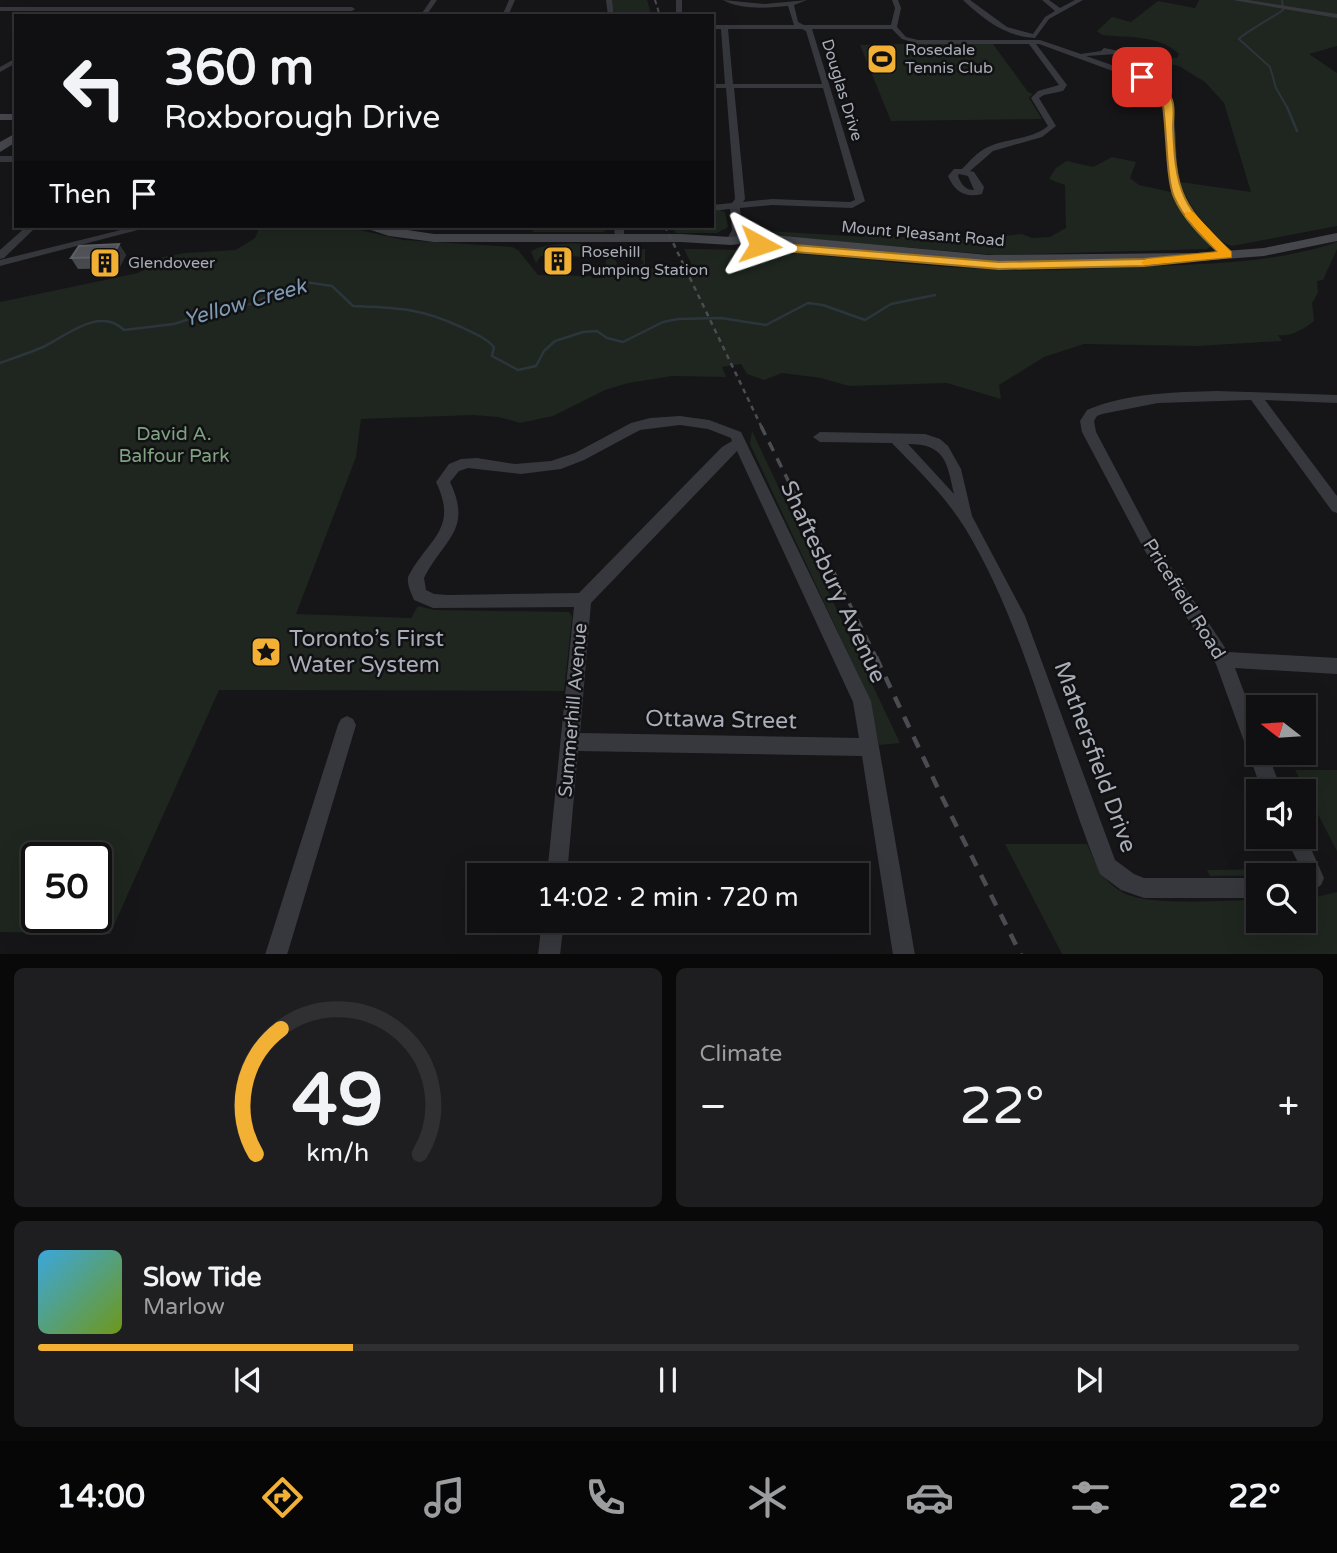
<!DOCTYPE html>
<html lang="en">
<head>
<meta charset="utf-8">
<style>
	:root { --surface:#101012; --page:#1e1e20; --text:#f1f3f6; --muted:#9c9d9f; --line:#303032; --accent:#f2b134 }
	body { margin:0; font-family:"Varela Round",sans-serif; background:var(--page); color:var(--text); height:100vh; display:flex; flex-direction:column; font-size:26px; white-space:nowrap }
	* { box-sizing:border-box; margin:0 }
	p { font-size:23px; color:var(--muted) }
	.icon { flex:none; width:38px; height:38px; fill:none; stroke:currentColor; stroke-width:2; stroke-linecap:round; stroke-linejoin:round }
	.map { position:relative; height:954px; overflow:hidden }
	.details { display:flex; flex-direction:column; gap:14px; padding:14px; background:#09090a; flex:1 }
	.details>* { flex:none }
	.guide { position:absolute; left:14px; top:14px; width:700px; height:214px; border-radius:0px; box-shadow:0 7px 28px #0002,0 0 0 2px var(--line); background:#101012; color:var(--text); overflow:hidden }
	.needle { width:46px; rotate:287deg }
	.fabs { position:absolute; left:1246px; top:695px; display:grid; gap:14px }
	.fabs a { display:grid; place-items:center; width:70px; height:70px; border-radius:0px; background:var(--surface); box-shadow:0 7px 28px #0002,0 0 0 2px var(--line); font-size:35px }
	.speed { position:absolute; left:21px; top:842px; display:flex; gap:14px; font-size:35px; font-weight:700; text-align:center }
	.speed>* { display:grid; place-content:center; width:91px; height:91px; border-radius:50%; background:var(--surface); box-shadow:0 7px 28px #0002,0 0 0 2px var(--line); line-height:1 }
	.speed .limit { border:4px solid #111; border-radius:10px; background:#fff; color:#111 }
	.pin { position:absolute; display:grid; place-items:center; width:60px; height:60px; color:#fff; margin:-30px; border-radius:14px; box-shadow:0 4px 10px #0006 }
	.me { position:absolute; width:77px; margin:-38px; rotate:95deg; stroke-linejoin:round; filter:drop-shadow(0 0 5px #0008) }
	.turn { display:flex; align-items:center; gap:24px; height:147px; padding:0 35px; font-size:32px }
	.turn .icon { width:91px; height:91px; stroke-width:2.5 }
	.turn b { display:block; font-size:49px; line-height:60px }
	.then { display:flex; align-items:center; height:66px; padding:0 35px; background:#0003; gap:14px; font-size:26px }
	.big { font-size:52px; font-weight:600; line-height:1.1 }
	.details .widget { flex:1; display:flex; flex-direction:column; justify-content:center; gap:10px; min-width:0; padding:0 24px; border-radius:10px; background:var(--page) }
	.details .dial { align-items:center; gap:0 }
	.dial svg { height:182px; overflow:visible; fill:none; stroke:var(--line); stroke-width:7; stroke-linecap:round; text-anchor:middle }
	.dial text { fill:var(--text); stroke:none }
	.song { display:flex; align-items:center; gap:21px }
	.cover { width:84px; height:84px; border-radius:10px; background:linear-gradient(135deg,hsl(200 70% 55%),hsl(80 70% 35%)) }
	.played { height:7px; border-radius:4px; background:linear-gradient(90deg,var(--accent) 25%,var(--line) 25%) }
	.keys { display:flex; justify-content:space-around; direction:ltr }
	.heat { display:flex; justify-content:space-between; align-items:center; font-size:38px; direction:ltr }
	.details .tiles { flex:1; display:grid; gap:14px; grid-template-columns:1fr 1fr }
	.widget:last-child { grid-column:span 2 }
	.trip { position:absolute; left:467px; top:863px; width:402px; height:70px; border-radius:0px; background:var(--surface); box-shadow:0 7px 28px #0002,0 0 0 2px var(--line); font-weight:600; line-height:70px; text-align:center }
	.tab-bar { display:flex; height:112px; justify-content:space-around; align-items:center; background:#060607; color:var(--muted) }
	.tab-bar .icon { width:49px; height:49px }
	.tab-bar .current { color:var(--accent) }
	.tab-bar b { font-size:32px; color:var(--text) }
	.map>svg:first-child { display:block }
	.green { fill:#1e261f; fill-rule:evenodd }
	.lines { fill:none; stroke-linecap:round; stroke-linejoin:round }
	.stream-far1 { stroke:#2c353c; stroke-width:2 }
	.stream { stroke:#2c353c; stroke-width:2.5 }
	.street { fill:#37383d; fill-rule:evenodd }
	.secondary { fill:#45474d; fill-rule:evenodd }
	.rail-far3 { stroke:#4a4c52; stroke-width:2; stroke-dasharray:4.5 3.5; stroke-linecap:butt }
	.rail-far2 { stroke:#4a4c52; stroke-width:2.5; stroke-dasharray:5 4.5; stroke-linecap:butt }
	.rail-far1 { stroke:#4a4c52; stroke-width:3.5; stroke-dasharray:10 8; stroke-linecap:butt }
	.rail { stroke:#4a4c52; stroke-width:4.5; stroke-dasharray:12 10; stroke-linecap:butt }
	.wall { fill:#47494d }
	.shaded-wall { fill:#2f3033 }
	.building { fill:#525359; stroke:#5f6168; stroke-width:2 }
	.route { fill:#f2b134; stroke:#9d7322; stroke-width:2 }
	.slow { fill:#f59e0b }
	.labels { text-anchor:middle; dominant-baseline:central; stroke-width:5; stroke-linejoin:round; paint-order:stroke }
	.far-poi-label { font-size:16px; fill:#a8adb8; stroke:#111113; text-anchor:start }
	.far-street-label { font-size:16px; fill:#a8adb8; stroke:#111113 }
	.park-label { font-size:19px; fill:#7fa381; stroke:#111113 }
	.street-label { font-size:19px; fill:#a8adb8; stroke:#111113 }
	.water-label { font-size:21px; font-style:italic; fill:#7f9bb3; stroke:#111113 }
	.near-street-label { font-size:23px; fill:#a8adb8; stroke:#111113 }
	.near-poi-label { font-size:23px; fill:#a8adb8; stroke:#111113; text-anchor:start }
</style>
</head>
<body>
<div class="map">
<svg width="1337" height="955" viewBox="0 0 1337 955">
	<rect width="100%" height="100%" fill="#161618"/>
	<!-- green -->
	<g class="green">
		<polygon points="611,0 647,0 652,16 615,16"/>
		<path d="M1199,0H1337V46L1309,54L1337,73V226L1232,246C1213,242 1185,200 1180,182L1251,192L1224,103L1205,82L1179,66L1151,60L1150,58H1177L1179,54C1157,34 1128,38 1102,35L1097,31L1112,17L1131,22L1158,1L1195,8Z"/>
		<polygon points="899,44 993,44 1028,92 1033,94 1029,98 1042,119 891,121 860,45"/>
		<polygon points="1112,157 1136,162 1130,178 1139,185 1171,192 1186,218 1212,246 1207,249 996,255 765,235 746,233 743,229 742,225 768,231 865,237 865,235 967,240 1022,234 1032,238 1050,237 1066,228 1065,185 1049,179 1056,168 1067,161 1093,167"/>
		<polygon points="720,210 725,212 728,227 717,233 676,233 672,226 712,226 712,211"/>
		<path d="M260,226H342L404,240L512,247L518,250L538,275L591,276L592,278H605L606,257L541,256L536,263L531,252C538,244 581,241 592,246C599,249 603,253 612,253L622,274L630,275L641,269L639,266L644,263L637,255L628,258L626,255L630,249H612H645V268H674L678,276L696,273L684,249C784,248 882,264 982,269C1041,273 1099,268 1158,266C1218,263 1279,262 1337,242V249L1323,280L1317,281L1318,293L1312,303L1314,321C1304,329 1291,337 1278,335L1282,341L1197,346L1084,344L1044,357L999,385L1001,399L947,383L849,386L821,378L782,373L764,380L747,374L741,364L722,367L726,377L672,376L628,383L605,390L553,416L520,423L499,417L473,415L361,419L356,457L296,614L411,618L418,606L434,610L569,612L572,617L564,691L219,690L110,934L0,932V302L138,273L163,257L185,253L236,250L255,238ZM37,858H96V917H37Z"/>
		<polygon points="520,226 611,226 611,227 603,232 533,232 534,226"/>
		<polygon points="752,431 900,743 879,745 869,698 750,444"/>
		<polygon points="1295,770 1337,770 1337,851"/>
		<path d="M1005,844H1087C1096,864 1103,881 1122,892C1147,907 1227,900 1258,900V920H1304V900L1337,892V954H1062Z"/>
		<polygon points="1290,869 1293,875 1210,876 1207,870"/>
	</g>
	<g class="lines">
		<!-- stream-far1 -->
		<path class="stream-far1" d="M1282,0L1283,10C1275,16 1241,35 1239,39L1270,67L1276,88L1288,109"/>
		<!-- stream -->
		<g class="stream">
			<polyline points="1287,107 1297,131"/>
			<path d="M0,363C14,358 29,353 43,347C66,336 100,306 124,330L174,324L214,311L251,304L296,283L305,282L332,286L353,306C398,308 420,308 461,327C473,333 485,337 494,347L492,356L518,370L536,366L544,351L555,341L583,332L597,331L607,338L623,342L663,322L678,319L721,318L766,325L808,303L823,305L865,320L891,304L935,295"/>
		</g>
		<!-- street -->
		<g class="street">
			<polygon points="431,0 437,0 426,16 420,16"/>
			<polygon points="509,0 515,0 508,16 502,16"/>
			<polygon points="606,0 612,0 614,16 608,16"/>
			<rect x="676" y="0" width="6" height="16"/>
			<path d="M723,0L765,4L807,0L794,5L798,22L804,25H891L895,8L892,0H898L901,8L897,27L906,37L918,40H1040L1081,54L1101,51L1104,48L1119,51L1117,54L1086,56L1157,81C1185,111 1170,155 1182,191C1191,218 1214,233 1232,254L1227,257C1216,253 1206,241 1198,232C1185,217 1173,200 1170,180C1164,149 1174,110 1151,85L1039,44H1036L1067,85L1063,91L1044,95L1039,98L1056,126L1042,137L993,151L970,171L974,172L984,187L982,194C965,198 955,192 948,176L954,169H962C970,161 977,152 988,147C1007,138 1031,140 1048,126L1031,98L1038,91L1059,85L1029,44H918L902,39L892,29H812L865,201L852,208L772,205L740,208L742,230L735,243H727L726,241L732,230L730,209L712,211V205L732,203L735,199L726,88H712V84H725L721,29H712V25H794L788,6C767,8 741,10 723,0ZM728,29H802L806,31L822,84H733ZM734,88H823L855,200L850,202L772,199L743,202L745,199ZM959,174L968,176L974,190C965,190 961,184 958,176Z"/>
			<path d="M963,0H970L1007,27L1033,34L1045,17L1055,11L1042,0H1049L1060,8L1075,0H1083L1049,19L1035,38C1006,37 983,19 963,0Z"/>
			<polygon points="1233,0 1248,0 1337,14 1337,18"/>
			<polygon points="0,7 352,7 355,9 352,11 0,11"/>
			<polygon points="16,58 16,63 0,72 0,67"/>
			<rect x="0" y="156" width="16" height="6"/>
			<polygon points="27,226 37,226 4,258 0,259 0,250"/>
			<polygon points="137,226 153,226 0,266 0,260"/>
			<polygon points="614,226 624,226 624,242 615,240"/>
			<path d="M1217,391L1337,395V403L1265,400L1337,496V513L1332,511L1251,400L1158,403L1102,414L1097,416L1094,421L1096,432L1155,543L1228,652L1337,658V674L1235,668L1258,730V752H1267L1282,791H1262L1216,664L1145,551L1082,432L1080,421L1087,410C1127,393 1175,392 1217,391Z"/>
			<path d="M680,416L709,420L741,432L871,701L915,955H893L862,756L578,751L567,875H547L574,607L433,608L414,600C411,593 407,585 408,577C428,538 459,530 436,482L449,464L461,459L477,458L515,464L551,461L575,453L631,423L650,418ZM680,425L708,429L731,438L732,441L722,447L579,593L448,595L434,594L426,590L424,578C444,539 473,530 450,482L459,471L468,468L521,474L561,469L584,460L640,430ZM737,451L853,702L859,738L580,733L591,603Z"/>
			<path d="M820,432L925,434L940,439L948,446L961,469L972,516L1025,616L1115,860L1134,874L1144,878H1258V898H1144L1121,890L1100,874C1053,760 1029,634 965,528C946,497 917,469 892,443L820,442L813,437ZM908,444C945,444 947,462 954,494Z"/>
			<polygon points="347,716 353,719 356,725 287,955 265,955 338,725 341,719"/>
			<polygon points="1304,833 1324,878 1321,885 1304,897 1304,875 1285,836 1304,836"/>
			<polygon points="542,920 564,920 560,955 538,955"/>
		</g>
		<!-- secondary -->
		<g class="secondary">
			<rect x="0" y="114" width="16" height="6"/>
			<polygon points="16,133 16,142 0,152 0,142"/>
			<polygon points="359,226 381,226 434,234 681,234 731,237 761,234 988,255 1198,253 1264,248 1337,233 1337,241 1264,256 1185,262 988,263 761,242 731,245 681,242 434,242 389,236"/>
		</g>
		<!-- rail-far3 -->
		<polyline class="rail-far3" points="655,0 660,16"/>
		<!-- rail-far2 -->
		<polyline class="rail-far2" points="665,226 762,428"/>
		<!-- rail-far1 -->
		<polyline class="rail-far1" points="761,426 877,659"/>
		<!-- rail -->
		<polyline class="rail" points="876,657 942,797 1021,955"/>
	</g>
	<!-- wall -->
	<polygon class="wall" points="119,244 126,255 119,268 78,269 71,258"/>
	<!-- shaded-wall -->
	<polygon class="shaded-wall" points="119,244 126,255 119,268 112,257"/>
	<!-- building -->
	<polygon class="building" points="119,244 112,257 71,258 79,246"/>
	<!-- route -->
	<path class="route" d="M1139,75C1153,75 1167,87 1172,100C1175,108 1173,119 1173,127C1174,149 1175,178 1185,198C1195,219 1214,236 1231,252V257L1144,266L999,269L760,249L754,245L760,242L999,262L1144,259L1218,252C1201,236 1183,218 1174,197C1164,174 1168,101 1158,90C1154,85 1144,82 1139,79Z"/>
	<!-- slow -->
	<polygon class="slow" points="1185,212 1193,212 1231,252 1231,257 1143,265 1141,262 1147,259 1218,252 1185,216"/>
	<!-- icons -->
	<defs>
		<g id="stadium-square" transform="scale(1.575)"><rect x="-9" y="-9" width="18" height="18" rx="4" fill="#f2b134" stroke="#111113"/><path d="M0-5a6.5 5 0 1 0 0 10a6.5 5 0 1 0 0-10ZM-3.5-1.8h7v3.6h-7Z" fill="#111"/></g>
		<g id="building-square" transform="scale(1.575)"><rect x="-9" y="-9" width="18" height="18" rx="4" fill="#f2b134" stroke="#111113"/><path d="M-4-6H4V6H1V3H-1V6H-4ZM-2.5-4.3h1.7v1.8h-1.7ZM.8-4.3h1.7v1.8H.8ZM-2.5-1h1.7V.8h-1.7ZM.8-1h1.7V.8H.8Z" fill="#111"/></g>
		<g id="sight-square" transform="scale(1.575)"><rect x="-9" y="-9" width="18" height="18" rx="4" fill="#f2b134" stroke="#111113"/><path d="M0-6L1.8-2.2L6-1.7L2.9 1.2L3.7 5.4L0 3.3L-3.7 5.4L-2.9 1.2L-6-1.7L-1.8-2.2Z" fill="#111"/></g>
	</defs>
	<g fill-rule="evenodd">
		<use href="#stadium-square" x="882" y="59"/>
		<use href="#building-square" x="558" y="261"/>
		<use href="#building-square" x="105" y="263"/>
		<use href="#sight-square" x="266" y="652"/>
	</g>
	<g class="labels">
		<!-- far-poi labels -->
		<g class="far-poi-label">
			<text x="905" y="50">Rosedale<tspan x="905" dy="18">Tennis Club</tspan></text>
			<text x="581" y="252">Rosehill<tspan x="581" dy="18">Pumping Station</tspan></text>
			<text x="128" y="263">Glendoveer</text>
		</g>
		<!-- far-street labels -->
		<g class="far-street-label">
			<text transform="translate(842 90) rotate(73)">Douglas Drive</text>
			<text transform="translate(923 234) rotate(5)">Mount Pleasant Road</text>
		</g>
		<!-- park labels -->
		<g class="park-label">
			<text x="174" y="434">David A.<tspan x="174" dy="22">Balfour Park</tspan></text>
		</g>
		<!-- street labels -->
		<g class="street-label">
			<text transform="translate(1184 599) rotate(58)">Pricefield Road</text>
			<text transform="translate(573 710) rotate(-85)">Summerhill Avenue</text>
		</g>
		<!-- water labels -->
		<g class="water-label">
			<text transform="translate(245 303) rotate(-16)">Yellow Creek</text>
		</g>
		<!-- near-street labels -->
		<g class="near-street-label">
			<text transform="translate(833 582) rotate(65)">Shaftesbury Avenue</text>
			<text transform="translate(721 720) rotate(1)">Ottawa Street</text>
			<text transform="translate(1095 757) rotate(70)">Mathersfield Drive</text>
		</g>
		<!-- near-poi labels -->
		<g class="near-poi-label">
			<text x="289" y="639">Toronto’s First<tspan x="289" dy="26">Water System</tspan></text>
		</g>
	</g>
</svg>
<div class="fabs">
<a><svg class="needle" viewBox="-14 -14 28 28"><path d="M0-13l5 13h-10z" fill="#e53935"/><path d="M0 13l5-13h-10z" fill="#9c9d9f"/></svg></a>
<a><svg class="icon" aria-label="sound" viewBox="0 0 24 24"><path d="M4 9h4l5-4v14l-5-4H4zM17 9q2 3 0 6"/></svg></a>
<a><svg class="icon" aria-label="search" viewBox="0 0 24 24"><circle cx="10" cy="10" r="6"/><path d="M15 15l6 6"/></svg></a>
</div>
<div class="speed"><div class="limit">50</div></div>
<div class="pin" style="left:1142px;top:77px;background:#d93025"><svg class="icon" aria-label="arrive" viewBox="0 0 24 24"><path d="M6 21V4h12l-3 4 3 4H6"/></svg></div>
<svg class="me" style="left:760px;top:245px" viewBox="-20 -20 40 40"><path d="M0-17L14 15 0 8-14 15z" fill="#f2b134" stroke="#fff" stroke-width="4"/></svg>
<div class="trip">14:02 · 2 min · 720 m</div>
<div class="guide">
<div class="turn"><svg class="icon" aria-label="left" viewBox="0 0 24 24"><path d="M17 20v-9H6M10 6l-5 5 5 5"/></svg><div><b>360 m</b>Roxborough Drive</div></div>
<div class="then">Then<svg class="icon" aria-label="arrive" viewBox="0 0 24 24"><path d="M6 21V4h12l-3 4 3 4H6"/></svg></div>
</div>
</div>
<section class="details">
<div class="tiles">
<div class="widget dial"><svg viewBox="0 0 100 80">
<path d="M14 69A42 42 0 1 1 86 69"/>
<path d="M14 69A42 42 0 0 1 25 14" stroke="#f2b134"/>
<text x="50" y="56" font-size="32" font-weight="700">49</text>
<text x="50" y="72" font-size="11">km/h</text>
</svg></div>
<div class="widget"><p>Climate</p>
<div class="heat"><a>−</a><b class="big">22°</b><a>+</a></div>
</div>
<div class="widget">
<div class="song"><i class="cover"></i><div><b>Slow Tide</b><p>Marlow</p></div></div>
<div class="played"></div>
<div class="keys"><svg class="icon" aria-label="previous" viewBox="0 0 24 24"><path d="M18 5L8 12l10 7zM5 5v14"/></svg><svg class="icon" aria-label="pause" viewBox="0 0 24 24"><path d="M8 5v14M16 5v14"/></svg><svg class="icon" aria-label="next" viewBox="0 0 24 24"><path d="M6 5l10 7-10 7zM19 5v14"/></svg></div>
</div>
</div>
</section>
<nav class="tab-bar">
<b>14:00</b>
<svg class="icon current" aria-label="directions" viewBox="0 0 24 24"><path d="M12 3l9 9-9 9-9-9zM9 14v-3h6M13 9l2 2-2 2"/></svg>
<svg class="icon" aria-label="music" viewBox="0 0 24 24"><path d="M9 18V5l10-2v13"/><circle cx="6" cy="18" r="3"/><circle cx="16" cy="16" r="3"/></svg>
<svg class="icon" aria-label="phone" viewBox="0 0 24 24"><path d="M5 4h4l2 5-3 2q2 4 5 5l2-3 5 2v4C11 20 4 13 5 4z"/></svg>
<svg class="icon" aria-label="climate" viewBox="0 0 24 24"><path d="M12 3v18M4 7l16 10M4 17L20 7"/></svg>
<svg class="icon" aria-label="car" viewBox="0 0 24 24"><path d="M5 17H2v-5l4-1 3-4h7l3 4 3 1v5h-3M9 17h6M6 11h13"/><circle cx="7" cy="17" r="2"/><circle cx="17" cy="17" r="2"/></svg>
<svg class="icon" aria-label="filters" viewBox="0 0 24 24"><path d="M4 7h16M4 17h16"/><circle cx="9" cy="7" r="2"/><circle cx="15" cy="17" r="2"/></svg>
<b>22°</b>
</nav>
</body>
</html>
